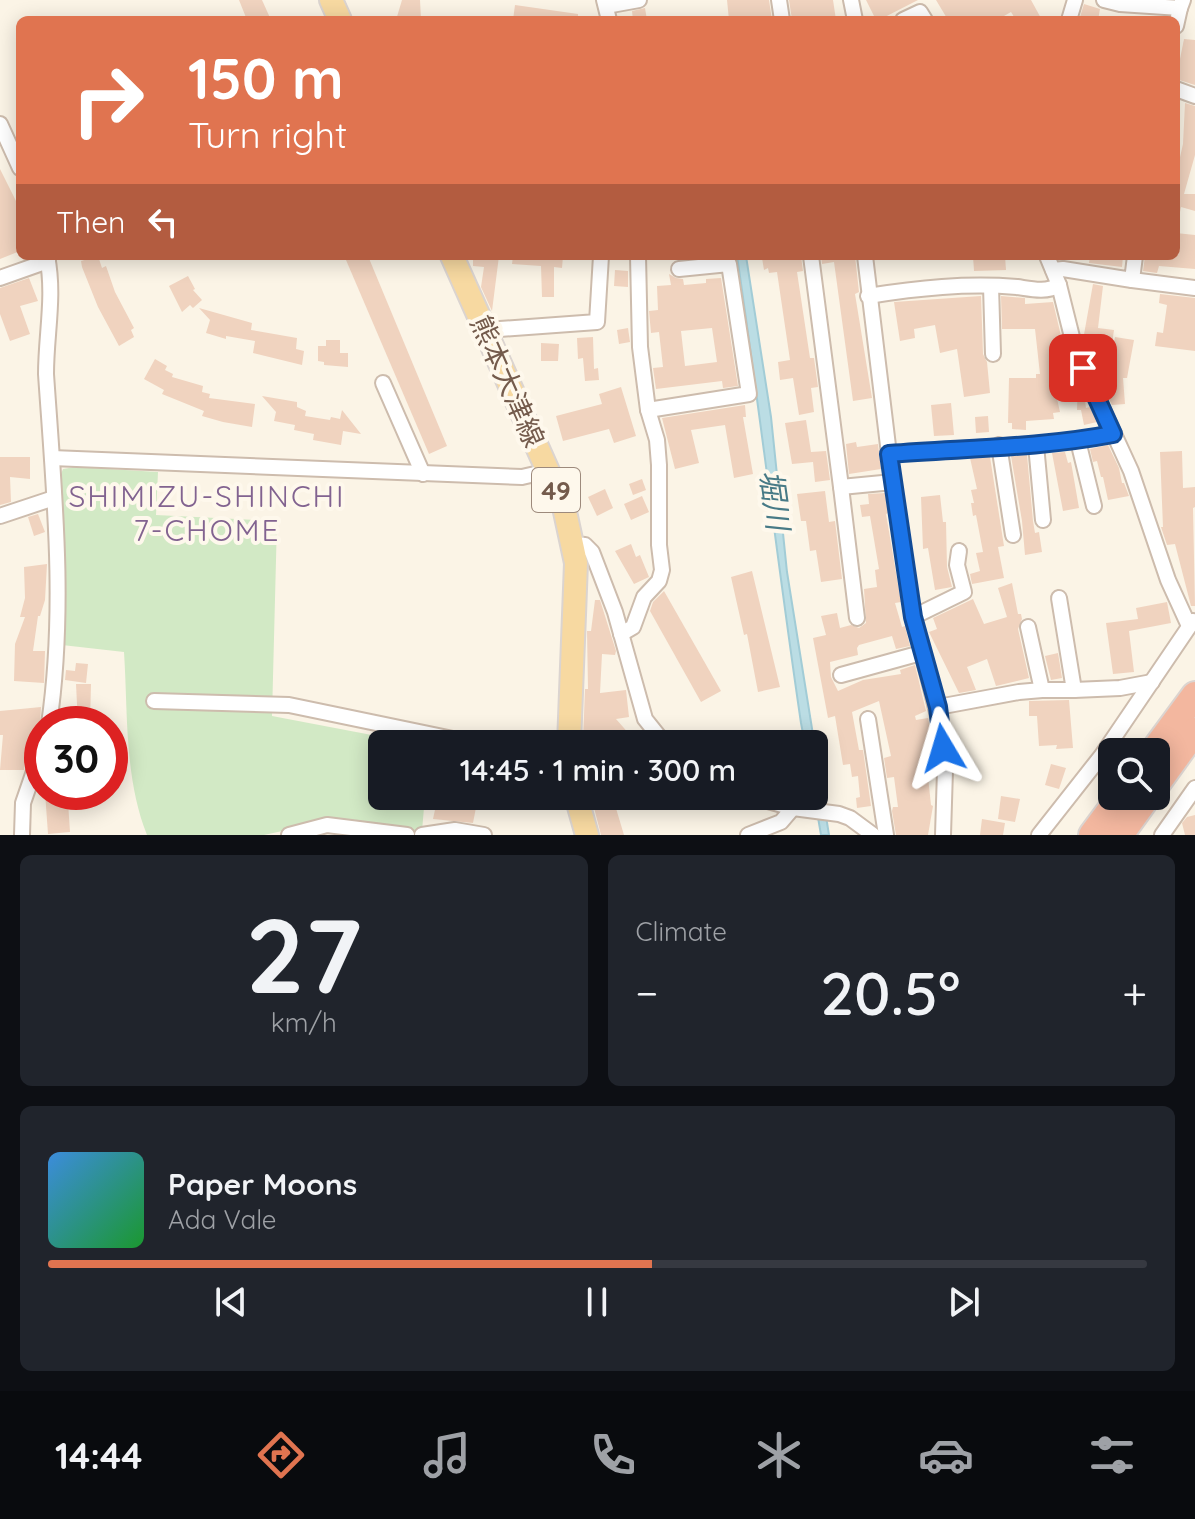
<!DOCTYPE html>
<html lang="en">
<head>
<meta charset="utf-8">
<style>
	:root { --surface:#171b24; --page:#20242c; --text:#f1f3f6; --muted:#9ea1a6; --line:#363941; --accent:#e07450 }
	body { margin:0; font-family:Quicksand,"Noto Sans JP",sans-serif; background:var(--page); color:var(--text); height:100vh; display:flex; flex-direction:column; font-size:30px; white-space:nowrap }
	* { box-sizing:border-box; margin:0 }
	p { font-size:26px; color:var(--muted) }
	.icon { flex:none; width:44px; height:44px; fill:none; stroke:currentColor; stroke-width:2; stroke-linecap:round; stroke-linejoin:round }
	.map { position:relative; height:835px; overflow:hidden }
	.side { display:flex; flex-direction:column; gap:20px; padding:20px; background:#0d0f14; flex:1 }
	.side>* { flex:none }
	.top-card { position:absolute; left:16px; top:16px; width:1164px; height:244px; border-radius:12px; box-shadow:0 4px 20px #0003; background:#e07450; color:#fff; overflow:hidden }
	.tools { position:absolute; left:1098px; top:738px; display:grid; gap:16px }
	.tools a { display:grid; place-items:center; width:72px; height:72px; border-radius:12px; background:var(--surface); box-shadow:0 4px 20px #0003; font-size:40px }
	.speed { position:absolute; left:24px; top:706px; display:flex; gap:16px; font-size:40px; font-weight:700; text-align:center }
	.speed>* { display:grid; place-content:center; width:104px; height:104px; border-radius:50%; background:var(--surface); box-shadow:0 4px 20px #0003; line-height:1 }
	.speed .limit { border:12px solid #d22; background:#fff; color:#111 }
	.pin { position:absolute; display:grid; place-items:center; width:68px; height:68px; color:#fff; margin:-34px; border-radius:16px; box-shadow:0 4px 12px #0006 }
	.me { position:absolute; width:88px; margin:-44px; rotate:353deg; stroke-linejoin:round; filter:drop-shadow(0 0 6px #0008) }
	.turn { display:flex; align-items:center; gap:28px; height:168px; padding:0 40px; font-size:36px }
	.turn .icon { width:104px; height:104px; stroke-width:2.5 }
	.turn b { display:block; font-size:56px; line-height:68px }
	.then { display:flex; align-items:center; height:76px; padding:0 40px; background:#0003; gap:16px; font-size:30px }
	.big { font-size:60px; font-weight:600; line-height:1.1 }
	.side .tile { flex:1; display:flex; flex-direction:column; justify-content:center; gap:12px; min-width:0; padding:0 28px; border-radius:12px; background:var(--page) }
	.side .dial { align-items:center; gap:0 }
	.dial b { font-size:104px; line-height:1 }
	.song { display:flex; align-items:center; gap:24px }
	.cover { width:96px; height:96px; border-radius:12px; background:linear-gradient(135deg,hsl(210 70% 55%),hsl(130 70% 35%)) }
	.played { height:8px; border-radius:4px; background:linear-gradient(90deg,var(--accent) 55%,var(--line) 55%) }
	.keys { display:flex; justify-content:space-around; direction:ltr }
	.heat { display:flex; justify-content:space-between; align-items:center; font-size:44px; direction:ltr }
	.side .tiles { flex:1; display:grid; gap:20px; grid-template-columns:1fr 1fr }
	.tile:last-child { grid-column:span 2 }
	.trip { position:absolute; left:368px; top:730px; width:460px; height:80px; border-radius:12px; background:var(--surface); box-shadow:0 4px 20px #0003; font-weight:600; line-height:80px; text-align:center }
	.tabs { display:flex; height:128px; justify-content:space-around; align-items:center; background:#090b0e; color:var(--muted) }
	.tabs .icon { width:56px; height:56px }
	.tabs .active { color:var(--accent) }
	.tabs b { font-size:36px; color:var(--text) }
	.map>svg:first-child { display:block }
	.green { fill:#d2e9c5 }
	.water { fill:#bbdde4; stroke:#a2ccd6; stroke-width:2 }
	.building { fill:#f0d3bf; fill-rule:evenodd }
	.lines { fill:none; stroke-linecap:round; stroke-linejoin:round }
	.street-casing { stroke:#cdbcad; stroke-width:18 }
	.primary-casing { stroke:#dbd4d0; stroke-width:26 }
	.highway-casing { stroke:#dbd4d0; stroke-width:30 }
	.street { stroke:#fff; stroke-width:14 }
	.primary { stroke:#f7d9a1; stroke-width:22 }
	.highway { stroke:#f3b79f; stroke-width:26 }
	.route-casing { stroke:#114b97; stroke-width:20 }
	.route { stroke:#1a73e8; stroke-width:14 }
	.labels { text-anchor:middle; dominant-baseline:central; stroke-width:8; stroke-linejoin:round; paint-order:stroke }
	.shield { fill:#fef8ec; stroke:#9d8a7c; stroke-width:2 }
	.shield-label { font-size:26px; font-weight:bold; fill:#745b4c }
	.street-label { font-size:28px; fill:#745b4c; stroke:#fef8ec }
	.neighbourhood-label { font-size:30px; letter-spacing:2px; fill:#826390; stroke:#fef8ec }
	.water-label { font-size:30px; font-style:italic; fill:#477a86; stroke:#fef8ec }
</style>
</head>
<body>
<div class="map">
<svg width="1195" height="835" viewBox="0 0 1195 835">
	<rect width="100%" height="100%" fill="#fbf4e6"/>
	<!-- green -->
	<path class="green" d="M75,467L158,472L156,515L277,521L272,716L419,744H382V796H425L422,831L328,821L264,835H147C124,777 128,713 124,652L62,645L65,570L60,477L63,469Z"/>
	<!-- water -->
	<path class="water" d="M737,256H746L771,417L787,572L829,835H821L814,794V744H805L801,723C778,567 760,411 737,256Z"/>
	<!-- building -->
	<g class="building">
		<polygon points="239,0 262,0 271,20 247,20"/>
		<polygon points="402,0 420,0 421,20 396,20"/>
		<polygon points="727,0 769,0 772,20 729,20"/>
		<polygon points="789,0 833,0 836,20 792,20"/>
		<polygon points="866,0 918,0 879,20 876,20"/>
		<polygon points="936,0 1031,0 1042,20 1016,20 1011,12 997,20 948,20"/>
		<polygon points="1084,4 1100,9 1098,20 1079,20"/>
		<polygon points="515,5 578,14 578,20 513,20"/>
		<polygon points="645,8 647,20 633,20 632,11"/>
		<polygon points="1184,39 1195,40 1195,85 1176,79"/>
		<polygon points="1185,103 1195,106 1195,155 1184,194 1195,194 1195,211 1181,207 1180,212 1176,211 1176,175 1183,144"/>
		<polygon points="0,169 17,203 20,234 20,251 0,259"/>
		<polygon points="1176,233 1195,235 1195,269 1159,266 1157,273 1143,271 1145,256 1176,256"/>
		<polygon points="87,256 98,256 102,268 106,266 115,292 134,328 131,330 134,337 119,346 98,307 82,267 81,261 88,259"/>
		<polygon points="355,256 368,256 447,446 429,454 346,260"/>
		<polygon points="473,256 499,256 492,311 481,287 484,267 473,266"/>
		<polygon points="513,256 563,256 562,268 554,267 554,297 542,297 541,266 512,264"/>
		<polygon points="766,256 801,256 803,271 797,272 810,358 814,358 818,387 811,388 814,412 799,415 793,378 780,380 778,362 790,360 777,272 769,273 768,268 764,270 762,258"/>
		<polygon points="821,256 855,256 859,292 855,294 872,398 853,401 834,262 822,264"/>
		<polygon points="973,256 1005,256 1006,270 974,271"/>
		<polygon points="1090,256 1123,256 1122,267 1089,263"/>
		<polygon points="615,270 628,271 628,287 614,286"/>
		<path d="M669,274L676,278L683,279L684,285L706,283V279L721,278L738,386L723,388L722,381L656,389L653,368L663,367L659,332L651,333L649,311L658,310L657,286L671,285ZM712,328L717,362L685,366L681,331Z"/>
		<polygon points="188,276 195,289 193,290 202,300 193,308 190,305 182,312 169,286"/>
		<polygon points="29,278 38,301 20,306 30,334 10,341 0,314 0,288"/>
		<polygon points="1093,284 1103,286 1098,328 1114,330 1112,344 1083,340"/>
		<polygon points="1160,294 1195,298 1195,351 1155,346 1157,332 1163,333 1167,305 1159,303"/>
		<polygon points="981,296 983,354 987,362 990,393 964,397 957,349 940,353 935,325 914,329 915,338 900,341 894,302"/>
		<polygon points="1001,296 1025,298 1025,304 1053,302 1062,340 1067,381 1054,385 1060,412 1053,413 1054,419 1026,421 1026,430 1012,429 1012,423 1008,423 1009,378 1036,378 1036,374 1040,374 1035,329 1002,329"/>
		<polygon points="199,308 252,323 251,330 297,338 296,349 304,351 302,365 253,353 255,341 226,336 226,339 206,333 210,320"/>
		<polygon points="628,328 630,342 619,344 617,330"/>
		<polygon points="593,337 594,369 598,368 599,380 585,381 583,358 578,359 577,338"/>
		<polygon points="1115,337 1134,340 1127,378 1123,378 1125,404 1112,405 1108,397 1107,378"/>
		<polygon points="326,340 340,340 340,353 348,353 348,367 324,365 324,362 318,361 318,346 326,346"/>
		<polygon points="541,343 559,344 558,361 541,361"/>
		<polygon points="155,359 167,366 165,370 173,374 172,377 203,386 202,392 210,394 209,398 255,404 252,427 223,422 202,416 204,411 162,394 164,390 144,379"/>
		<polygon points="1078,380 1084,393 1086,408 1090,407 1097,422 1084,425 1081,410 1077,410"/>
		<polygon points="621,387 636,436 614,443 609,429 563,441 556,416 602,404 599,394"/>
		<polygon points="262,396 297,402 297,407 306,411 305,416 330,420 331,417 340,419 342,410 361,434 343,431 341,445 313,440 314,434 294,430 295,425 274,421 276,412"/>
		<polygon points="951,403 954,435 934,436 931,405"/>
		<polygon points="745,405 746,417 743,417 753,474 734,478 725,425 691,430 699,463 675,469 662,418"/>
		<polygon points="988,416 989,432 976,433 975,417"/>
		<polygon points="806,420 811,452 826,451 830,480 815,482 813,462 792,464 785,423"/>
		<polygon points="856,442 857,447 878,444 881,469 849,474 846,444"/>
		<polygon points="1108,445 1119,468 1122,483 1124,483 1129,496 1108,500 1103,477 1101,477 1097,461 1093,462 1090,449"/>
		<polygon points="1182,451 1183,488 1195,487 1195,507 1193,508 1195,606 1191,606 1175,544 1167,545 1161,527 1163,527 1160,452"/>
		<polygon points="1065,452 1068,463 1071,462 1079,508 1063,511 1052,453"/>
		<polygon points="1027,455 1033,521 1035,533 1039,532 1042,552 1025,555 1022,521 1011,456"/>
		<polygon points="0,457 30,457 30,479 10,477 11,502 0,505"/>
		<polygon points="990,457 1004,546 998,547 1004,578 972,584 970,574 980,571 976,553 983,552 976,515 973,516 971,503 974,503 971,490 977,489 970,458"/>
		<polygon points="642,479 646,490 633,495 629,484"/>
		<polygon points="605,489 613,508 597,516 588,497"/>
		<polygon points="825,491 829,522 835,521 842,579 821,582 816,550 810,551 806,521 801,521 797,494"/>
		<polygon points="885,493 888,513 886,514 901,602 895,603 902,627 905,626 910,646 896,649 892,636 859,645 857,648 858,655 830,662 831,677 838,691 863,680 901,674 900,670 915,665 926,711 915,716 916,720 928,718 933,745 933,758 926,758 931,805 933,806 928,835 896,835 892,811 893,807 898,807 894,777 887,778 884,758 891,756 879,701 852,712 859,750 863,750 871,806 857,808 856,798 860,797 858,776 852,777 850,764 843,765 835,716 828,718 813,638 826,635 821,616 837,613 840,628 851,625 859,628 866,623 864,589 877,587 875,570 879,569 870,516 862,517 860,505 869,504 868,494"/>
		<polygon points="940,495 943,522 946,522 947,567 952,587 935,590 928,548 923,549 921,497"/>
		<polygon points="642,496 649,512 631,520 624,504"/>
		<polygon points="38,514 45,532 34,536 28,517"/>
		<polygon points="631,544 636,557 640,555 649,577 634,584 615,551"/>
		<polygon points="47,564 45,600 40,616 38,616 33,651 45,651 44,683 14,681 15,644 25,617 20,617 25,598 24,567"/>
		<polygon points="752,571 780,687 758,692 747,634 744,635 731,577"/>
		<polygon points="1012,583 1018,614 1021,614 1022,619 1018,629 1029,678 996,686 987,659 967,667 976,690 959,693 929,632 937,629 933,618 973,599 984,624 1007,617 998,588"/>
		<polygon points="664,591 721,691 701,702 650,611 653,602"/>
		<polygon points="595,600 600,600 616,651 615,655 602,654 600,693 626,690 629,717 616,719 638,744 583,741 585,689 588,689 587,631 591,631"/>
		<polygon points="1167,602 1171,623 1129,631 1134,672 1113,674 1106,623 1138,619 1136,608"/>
		<polygon points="1058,653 1062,678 1051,680 1045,656"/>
		<polygon points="76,663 88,664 86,683 65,680 66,670 75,671"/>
		<polygon points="76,684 91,684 90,724 78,724"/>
		<polygon points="1069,700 1073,748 1056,749 1057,745 1039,746 1037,716 1029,716 1029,701"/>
		<polygon points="41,707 39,737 28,737 24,770 0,770 3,735 0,735 0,711"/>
		<polygon points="111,755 124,755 125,769 112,770"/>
		<polygon points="1051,764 1066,768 1059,789 1045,785"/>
		<polygon points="45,792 87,792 88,800 68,802 70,832 48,834"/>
		<polygon points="438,796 478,797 473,823 433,819"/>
		<polygon points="591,796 635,796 635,799 615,805 624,835 601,835"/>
		<polygon points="1001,796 1020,799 1015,822 998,819"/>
		<polygon points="1195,815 1195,835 1185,835 1182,823 1187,817"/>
		<polygon points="982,819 1005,823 1003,835 980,835"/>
	</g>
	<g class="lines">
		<!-- street casing -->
		<g class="street-casing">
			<g id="street">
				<polyline points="604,0 609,20"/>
				<polyline points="779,0 782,20"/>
				<polyline points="851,0 855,20"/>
				<polyline points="1104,0 1120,4 1180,8 1183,0"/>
				<polyline points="606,6 639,0"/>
				<polyline points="903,20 920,12 925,20"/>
				<polyline points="1069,20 1075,0"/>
				<polyline points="1176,26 1180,8"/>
				<polyline points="1176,89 1195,96"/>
				<polyline points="0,124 20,168"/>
				<path d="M47,256C55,296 46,334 46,374C54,491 66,608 49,724"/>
				<polyline points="811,256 841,487 893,482"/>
				<polyline points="865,256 889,454 913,617 941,728 945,770 943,835"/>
				<polyline points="1047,256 1059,285 1075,349 1131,471 1168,580 1189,626"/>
				<polyline points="1053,270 1063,269 1132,280 1135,256"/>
				<polyline points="0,278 48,261"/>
				<polyline points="1132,280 1195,288"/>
				<polyline points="991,286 993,354"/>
				<path d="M868,296C918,288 966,283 1017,287C1031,289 1046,293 1059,285"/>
				<polyline points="486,330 597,322 601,256"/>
				<polyline points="383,383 423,474"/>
				<polyline points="648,410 749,394 729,264 679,269"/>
				<polyline points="999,445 1013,535"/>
				<polyline points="1036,445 1043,520"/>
				<polyline points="889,454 1078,441"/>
				<polyline points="52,458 522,477 548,471"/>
				<polyline points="841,487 857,618"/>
				<polyline points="1094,506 1078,441 1113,434"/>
				<polyline points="0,516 54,498"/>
				<polyline points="573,544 585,545 592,552 615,612 645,719 665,744"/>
				<polyline points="913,617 964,592 957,565 959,551"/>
				<polyline points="621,634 633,627 644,597 659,581 662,570 659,545 659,465 657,440 648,410 640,347 638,256"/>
				<polyline points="841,675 921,653"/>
				<polyline points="1042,690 1074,690 1059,598"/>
				<polyline points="1074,690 1120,688 1152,682"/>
				<polyline points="154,701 289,705 477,744"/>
				<polyline points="938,707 1019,692 1042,690 1028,627"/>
				<polyline points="868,719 886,835"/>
				<polyline points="750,796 793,808 839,814 850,818 873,835"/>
				<polyline points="22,835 23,803 42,748"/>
				<polyline points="289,835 327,825 407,835"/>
				<polyline points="422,835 455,830 484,835"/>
				<polyline points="748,835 781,822 793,808"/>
				<polyline points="1039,835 1102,755 1193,621"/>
				<polyline points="1162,835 1195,788"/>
			</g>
		</g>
		<!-- primary casing -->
		<g class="primary-casing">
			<g id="primary">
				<polyline points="331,0 340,20"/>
				<polyline points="452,256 564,507 576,563 569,744"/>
				<polyline points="576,796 587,835"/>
			</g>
		</g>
		<!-- highway casing -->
		<g class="highway-casing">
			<g id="highway">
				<polyline points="1153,752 1195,695"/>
				<polyline points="1156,785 1195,731"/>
				<polyline points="1092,835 1121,796"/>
				<polyline points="1120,835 1148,796"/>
			</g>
		</g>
		<!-- street -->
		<use href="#street" class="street"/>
		<!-- primary -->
		<use href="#primary" class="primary"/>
		<!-- highway -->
		<use href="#highway" class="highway"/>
	</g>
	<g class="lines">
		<!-- route casing -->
		<g class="route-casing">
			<path id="route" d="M943,748L938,707L913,617L889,454C964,448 1039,448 1113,434L1083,368"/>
		</g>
		<!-- route -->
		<use href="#route" class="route"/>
	</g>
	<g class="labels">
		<!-- shield labels -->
		<rect class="shield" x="532" y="468" width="48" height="44" rx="6"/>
		<g class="shield-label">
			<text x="556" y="490">49</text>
		</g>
		<!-- street labels -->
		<g class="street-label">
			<text transform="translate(508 381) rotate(66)">熊本大津線</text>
		</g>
		<!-- neighbourhood labels -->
		<g class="neighbourhood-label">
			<text x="207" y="496">SHIMIZU-SHINCHI<tspan x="207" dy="34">7-CHOME</tspan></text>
		</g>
		<!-- water labels -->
		<g class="water-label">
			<text transform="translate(775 500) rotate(82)">堀川</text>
		</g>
	</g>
</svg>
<div class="tools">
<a><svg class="icon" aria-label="search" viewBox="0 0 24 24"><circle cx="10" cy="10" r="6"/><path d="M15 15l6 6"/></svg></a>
</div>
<div class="speed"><div class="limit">30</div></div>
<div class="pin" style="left:1083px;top:368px;background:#d93025"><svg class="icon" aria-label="arrive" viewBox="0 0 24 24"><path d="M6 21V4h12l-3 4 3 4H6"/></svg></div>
<svg class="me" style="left:943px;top:748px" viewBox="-20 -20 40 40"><path d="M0-17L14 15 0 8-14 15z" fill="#1a73e8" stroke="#fff" stroke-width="4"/></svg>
<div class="trip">14:45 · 1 min · 300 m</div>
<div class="top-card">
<div class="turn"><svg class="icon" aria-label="right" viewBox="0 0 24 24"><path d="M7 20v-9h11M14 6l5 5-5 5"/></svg><div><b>150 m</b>Turn right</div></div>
<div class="then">Then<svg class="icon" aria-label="left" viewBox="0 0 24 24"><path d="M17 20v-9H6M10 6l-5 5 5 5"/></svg></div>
</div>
</div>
<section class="side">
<div class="tiles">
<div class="tile dial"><b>27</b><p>km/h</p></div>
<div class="tile"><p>Climate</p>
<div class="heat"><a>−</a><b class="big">20.5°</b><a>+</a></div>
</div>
<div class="tile">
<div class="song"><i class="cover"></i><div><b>Paper Moons</b><p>Ada Vale</p></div></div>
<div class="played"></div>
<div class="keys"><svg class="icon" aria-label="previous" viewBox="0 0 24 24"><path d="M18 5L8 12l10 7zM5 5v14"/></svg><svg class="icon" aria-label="pause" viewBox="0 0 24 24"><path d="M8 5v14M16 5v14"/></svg><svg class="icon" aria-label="next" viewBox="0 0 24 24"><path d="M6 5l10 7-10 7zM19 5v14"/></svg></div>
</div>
</div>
</section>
<nav class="tabs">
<b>14:44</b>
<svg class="icon active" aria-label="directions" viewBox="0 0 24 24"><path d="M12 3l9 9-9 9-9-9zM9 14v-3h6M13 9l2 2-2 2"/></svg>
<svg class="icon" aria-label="music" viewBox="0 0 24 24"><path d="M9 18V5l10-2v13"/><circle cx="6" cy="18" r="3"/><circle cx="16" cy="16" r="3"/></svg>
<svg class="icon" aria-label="phone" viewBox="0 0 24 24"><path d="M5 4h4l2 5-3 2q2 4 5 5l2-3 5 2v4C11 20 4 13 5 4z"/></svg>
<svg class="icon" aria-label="climate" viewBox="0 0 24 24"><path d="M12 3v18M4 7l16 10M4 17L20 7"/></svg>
<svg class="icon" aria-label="car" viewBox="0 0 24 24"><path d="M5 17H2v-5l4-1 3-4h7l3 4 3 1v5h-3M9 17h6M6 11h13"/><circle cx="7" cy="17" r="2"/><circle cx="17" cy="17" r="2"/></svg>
<svg class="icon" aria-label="filters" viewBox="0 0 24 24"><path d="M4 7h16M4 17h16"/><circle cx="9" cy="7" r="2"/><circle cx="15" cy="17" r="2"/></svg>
</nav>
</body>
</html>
